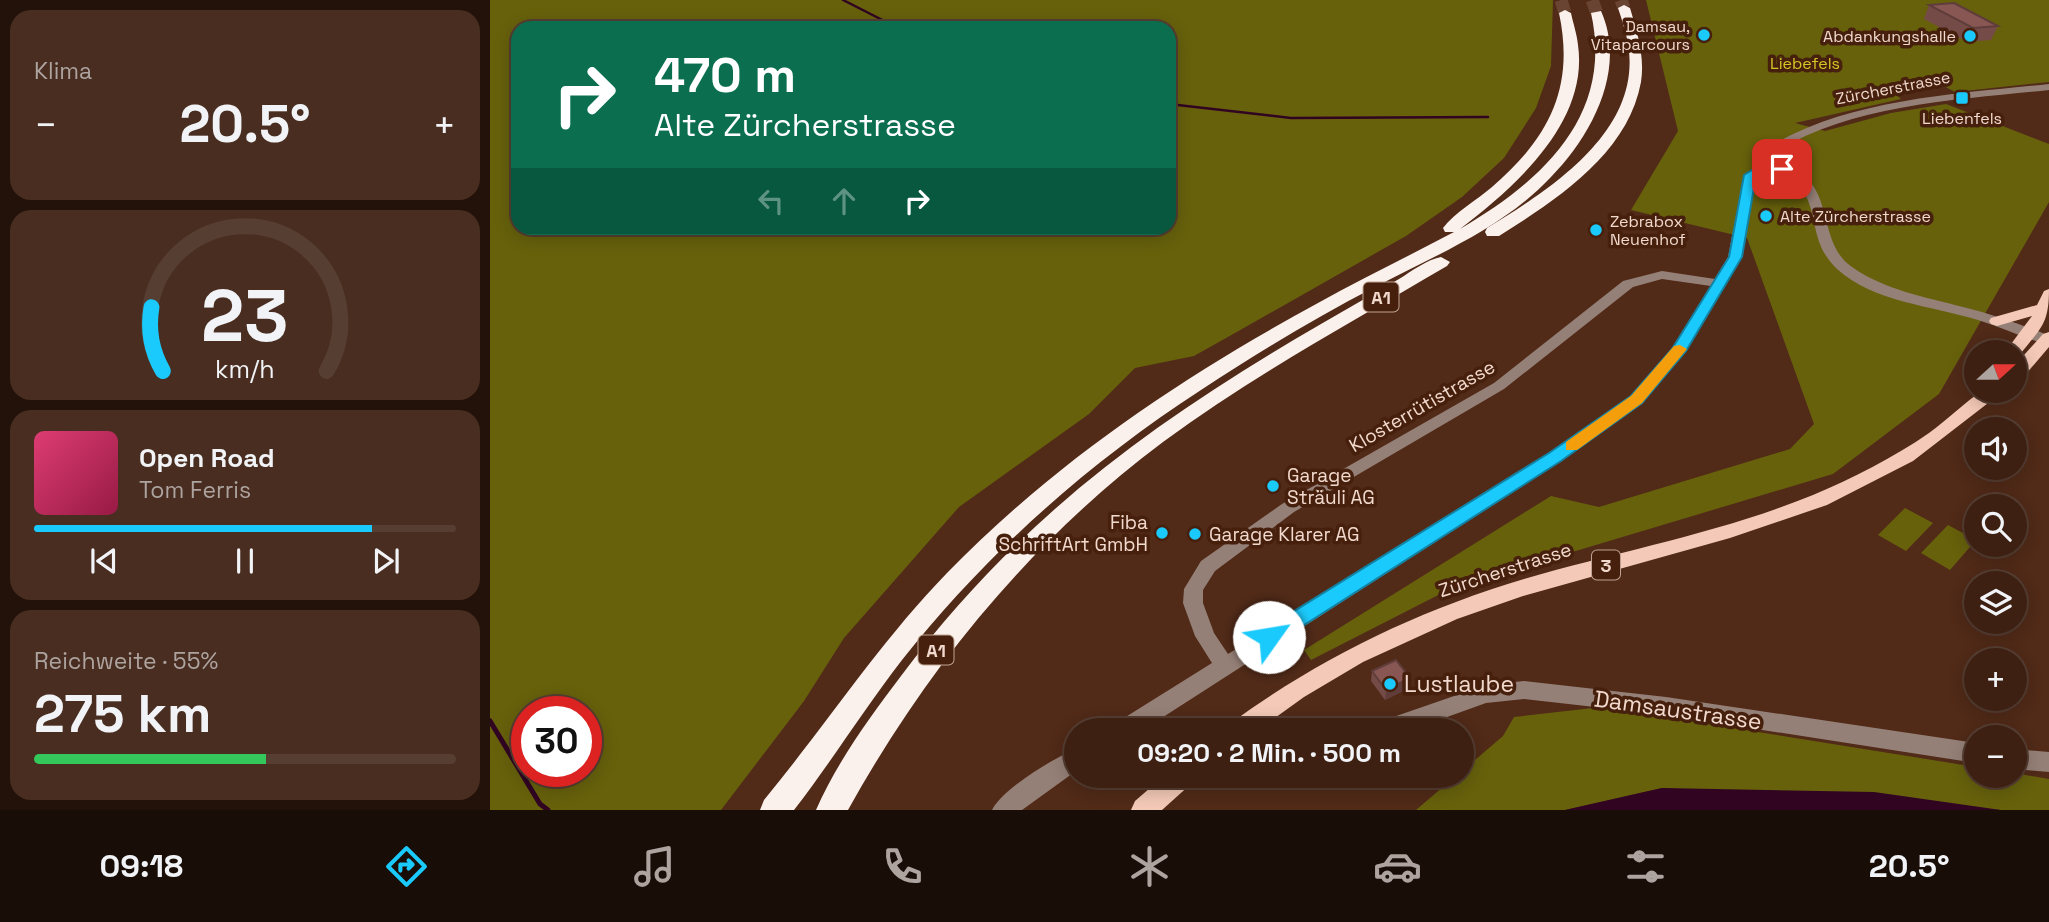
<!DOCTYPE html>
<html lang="de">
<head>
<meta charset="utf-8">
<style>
	:root { --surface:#3d2012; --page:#482d20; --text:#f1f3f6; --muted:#ada39f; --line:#563e32; --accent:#1bcafc }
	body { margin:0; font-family:"Space Grotesk",sans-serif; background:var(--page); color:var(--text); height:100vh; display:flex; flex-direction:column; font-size:26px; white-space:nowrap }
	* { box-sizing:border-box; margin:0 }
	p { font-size:23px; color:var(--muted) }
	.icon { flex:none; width:38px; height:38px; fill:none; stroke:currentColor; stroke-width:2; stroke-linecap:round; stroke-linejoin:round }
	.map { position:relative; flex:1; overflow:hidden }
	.panel { display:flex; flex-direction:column; gap:10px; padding:10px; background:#22120a; width:490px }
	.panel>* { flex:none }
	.banner { position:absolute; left:21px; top:21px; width:665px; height:214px; border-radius:21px; box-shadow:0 4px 18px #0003,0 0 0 2px var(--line); background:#0b6e4f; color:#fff; overflow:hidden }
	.needle { width:46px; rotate:69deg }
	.fabs { position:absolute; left:1474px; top:340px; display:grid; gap:14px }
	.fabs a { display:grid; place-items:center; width:63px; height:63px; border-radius:50%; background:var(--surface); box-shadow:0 4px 18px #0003,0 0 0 2px var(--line); font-size:35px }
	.speed { position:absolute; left:21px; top:696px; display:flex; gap:14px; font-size:35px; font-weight:700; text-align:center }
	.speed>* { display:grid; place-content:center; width:91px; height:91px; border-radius:50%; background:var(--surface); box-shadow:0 4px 18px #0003,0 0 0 2px var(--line); line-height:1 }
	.speed .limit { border:10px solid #d22; background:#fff; color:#111 }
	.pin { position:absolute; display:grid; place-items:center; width:60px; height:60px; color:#fff; margin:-30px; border-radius:14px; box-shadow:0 4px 10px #0006 }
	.me { position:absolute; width:77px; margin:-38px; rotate:58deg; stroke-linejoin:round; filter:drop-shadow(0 0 5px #0008) }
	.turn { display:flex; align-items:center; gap:24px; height:147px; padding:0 28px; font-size:32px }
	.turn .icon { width:91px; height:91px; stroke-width:2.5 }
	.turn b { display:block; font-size:49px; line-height:60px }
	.lanes { display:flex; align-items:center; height:66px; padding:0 28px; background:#0003; justify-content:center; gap:35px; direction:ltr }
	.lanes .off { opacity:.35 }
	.big { font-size:52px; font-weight:700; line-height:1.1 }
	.panel .card { flex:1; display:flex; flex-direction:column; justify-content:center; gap:10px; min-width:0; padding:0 24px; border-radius:21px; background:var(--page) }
	.panel .dial { align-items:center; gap:0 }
	.dial svg { height:182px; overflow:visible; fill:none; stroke:var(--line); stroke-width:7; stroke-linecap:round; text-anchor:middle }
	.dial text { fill:var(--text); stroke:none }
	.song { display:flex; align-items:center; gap:21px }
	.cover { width:84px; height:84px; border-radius:10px; background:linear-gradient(135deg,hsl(340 70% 55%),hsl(340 70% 35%)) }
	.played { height:7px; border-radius:4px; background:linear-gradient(90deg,var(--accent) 80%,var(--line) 80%) }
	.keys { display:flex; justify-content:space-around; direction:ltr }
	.heat { display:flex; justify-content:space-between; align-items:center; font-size:38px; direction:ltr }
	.charge { height:10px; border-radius:5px; background:linear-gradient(90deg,#34c759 55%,var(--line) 0) }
	.trip { position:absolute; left:574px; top:718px; width:410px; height:70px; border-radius:35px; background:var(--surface); box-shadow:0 4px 18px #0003,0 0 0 2px var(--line); font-weight:700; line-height:70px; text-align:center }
	.dock { display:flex; height:112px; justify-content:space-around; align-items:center; background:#180d07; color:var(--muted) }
	.dock .icon { width:49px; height:49px }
	.dock .current { color:var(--accent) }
	.dock b { font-size:32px; color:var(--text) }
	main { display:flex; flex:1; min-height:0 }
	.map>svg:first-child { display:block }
	.green { fill:#67610c; fill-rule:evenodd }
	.water { fill:#310422 }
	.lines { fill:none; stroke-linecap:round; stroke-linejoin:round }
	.stream-far1 { stroke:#310422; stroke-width:2.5 }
	.stream { stroke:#310422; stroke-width:5 }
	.highway-tunnel { stroke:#694433; stroke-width:13; stroke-dasharray:13 6; stroke-linecap:butt }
	.minor { fill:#958077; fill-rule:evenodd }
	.major { fill:#f4c9b7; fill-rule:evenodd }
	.highway { fill:#fbf1ec; fill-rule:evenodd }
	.wall { fill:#754b47 }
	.shaded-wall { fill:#5f3d3a }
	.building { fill:#885753; stroke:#5f3d3a; stroke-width:2 }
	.route { fill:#1bcafc; stroke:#1283a4; stroke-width:2 }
	.slow { fill:#f59e0b }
	.poi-dot { fill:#1bcafc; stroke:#46200d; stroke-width:2.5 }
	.labels { text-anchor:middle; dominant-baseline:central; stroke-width:7; stroke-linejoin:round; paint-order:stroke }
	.far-poi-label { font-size:16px; fill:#f2d9cd; stroke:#46200d; text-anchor:end }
	.far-park-label { font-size:16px; fill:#d4c827; stroke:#46200d }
	.far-street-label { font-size:16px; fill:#f2d9cd; stroke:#46200d }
	.shield { fill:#46200d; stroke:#bea293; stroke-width:2 }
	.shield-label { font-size:18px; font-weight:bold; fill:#f2d9cd }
	.street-label { font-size:19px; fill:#f2d9cd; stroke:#46200d }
	.poi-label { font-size:19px; fill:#f2d9cd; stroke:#46200d; text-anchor:start }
	.near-poi-label { font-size:23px; fill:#f2d9cd; stroke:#46200d; text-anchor:start }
	.near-street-label { font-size:23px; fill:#f2d9cd; stroke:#46200d }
</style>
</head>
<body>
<main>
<section class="panel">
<div class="card"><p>Klima</p>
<div class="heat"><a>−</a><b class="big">20.5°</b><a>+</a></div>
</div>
<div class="card dial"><svg viewBox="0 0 100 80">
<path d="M14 69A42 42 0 1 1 86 69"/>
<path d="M14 69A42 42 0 0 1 9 41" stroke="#1bcafc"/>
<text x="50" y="56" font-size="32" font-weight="700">23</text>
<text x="50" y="72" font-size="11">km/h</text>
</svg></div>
<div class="card">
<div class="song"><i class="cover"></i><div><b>Open Road</b><p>Tom Ferris</p></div></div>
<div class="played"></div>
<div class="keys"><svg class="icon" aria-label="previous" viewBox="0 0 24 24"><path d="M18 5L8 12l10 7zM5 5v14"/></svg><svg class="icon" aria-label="pause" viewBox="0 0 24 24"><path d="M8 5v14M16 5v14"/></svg><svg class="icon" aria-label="next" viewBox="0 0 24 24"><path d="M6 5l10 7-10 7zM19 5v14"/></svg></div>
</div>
<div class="card"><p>Reichweite · 55%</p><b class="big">275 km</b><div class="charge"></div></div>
</section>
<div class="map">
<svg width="1559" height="810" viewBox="0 0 1559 810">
	<rect width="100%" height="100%" fill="#512a18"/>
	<!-- green -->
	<g class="green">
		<path d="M0,0H1063L1061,66L1046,108L1014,158L972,197L916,236L745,333L704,356L645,368L599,414L469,507L354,638L314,701L231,810H0ZM679,28V228H28V28ZM96,712V772H37V712Z"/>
		<polygon points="1156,0 1559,0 1559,82 1465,92 1452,85 1401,90 1411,99 1305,123 1335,131 1401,113 1456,104 1559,144 1559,202 1449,394 1343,474 962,588 821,660 814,650 1061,496 1109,507 1300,449 1324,424 1257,238 1141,210 1188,131"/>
		<polygon points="1415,508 1443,523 1416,551 1388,535"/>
		<polygon points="1458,525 1486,540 1460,570 1431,553"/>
		<polygon points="1112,707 1486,767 1486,775 1524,773 1559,779 1559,810 1511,810 1172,788 1075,810 926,810 967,775 971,775 971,772 1013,736 1024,717"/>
	</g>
	<!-- water -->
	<polygon class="water" points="1172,788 1384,792 1511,810 1075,810"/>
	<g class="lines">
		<!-- stream-far1 -->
		<g class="stream-far1">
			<polyline points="353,0 408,28"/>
			<polyline points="679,104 801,118 998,117"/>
		</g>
		<!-- stream -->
		<polyline class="stream" points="0,721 50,804 58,810"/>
		<!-- highway-tunnel -->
		<g class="highway-tunnel">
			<polyline points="1071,0 1075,13"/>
			<polyline points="1102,0 1107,13"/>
			<polyline points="1131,0 1134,8"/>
		</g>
		<!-- minor -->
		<g class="minor">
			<path d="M1559,84V90C1470,100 1356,104 1280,156L1283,162C1291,165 1300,167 1308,171C1344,193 1328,244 1362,267C1395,290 1435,297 1473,307C1501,314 1528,323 1555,334L1559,336V345C1535,339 1512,327 1488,320C1443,306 1383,302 1347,269C1309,233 1341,189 1279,168L1266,177L1252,257L1195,351L1152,404L1071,461L653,730H623L626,723L722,663L705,636L693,603L694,589L711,561L792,504L1004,383L1133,281L1172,271L1225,279L1238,257L1254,175L1272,163L1268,155L1270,153C1349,99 1466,94 1559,84ZM1172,279L1221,286L1182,349L1140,396L1059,453L738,654L724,633L713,603V590L725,571L804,512L1014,389L1143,287Z"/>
			<polygon points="1034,681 1176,697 1486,743 1486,763 1176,715 1034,699 996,703 921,730 883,730 886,723 996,685"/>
			<path d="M586,749V771L532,810H502C511,790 565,757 586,749Z"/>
			<polygon points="1524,749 1559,752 1559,772 1524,769"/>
		</g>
		<!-- major -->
		<g class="major">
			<path d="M1559,289C1559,326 1550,328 1529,356L1524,357V352H1515L1542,316L1507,326L1501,324L1499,321L1501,318L1547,305L1554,291Z"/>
			<polygon points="1559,332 1559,347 1530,381 1524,382 1524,366 1553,334"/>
			<path d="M1493,390H1515L1423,461L1337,505L1240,538L1033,596L967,619L873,662L814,697L768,730H737L741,723C830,658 927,611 1034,579C1130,551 1230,533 1323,495C1363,478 1403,458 1439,433C1458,419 1474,403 1493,390Z"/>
			<polygon points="675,775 705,775 702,783 672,810 641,810 645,801"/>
		</g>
		<!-- highway -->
		<g class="highway">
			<path d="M1134,5L1140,8C1147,32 1155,56 1151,82C1138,154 1066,200 1009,236H997L995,232L997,228C1059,190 1153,131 1138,44C1136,32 1132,20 1128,8Z"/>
			<path d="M1075,10L1081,13C1083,23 1087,34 1088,45C1099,122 1025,187 970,229C1052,181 1124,116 1101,13L1111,11C1137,69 1102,135 1061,177C1013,228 946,255 885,287C825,318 767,353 711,390C597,464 496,554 412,660C374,709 342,761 304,810H270L274,800C336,725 389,643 457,573C565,462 692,377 828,303C873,278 919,256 964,232H955L953,228C965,212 987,200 1002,187C1059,138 1085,88 1069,13Z"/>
			<path d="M951,257L960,262L957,266C862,322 762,376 673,442C541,541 438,666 358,810H326C347,762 380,717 411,676C528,519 664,421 831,324C857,309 883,294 909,279C922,271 936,260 951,257Z"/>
		</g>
	</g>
	<!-- wall -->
	<g class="wall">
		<polygon points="1439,5 1508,26 1501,40 1477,42 1434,19"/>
		<polygon points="882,671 920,678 919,688 895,700 881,681"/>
	</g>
	<!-- shaded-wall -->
	<polygon class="shaded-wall" points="920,678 919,688 895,700 896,690"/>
	<!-- building -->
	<g class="building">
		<polygon points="1464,3 1508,26 1483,28 1439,5"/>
		<polygon points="906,660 920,678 896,690 882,671"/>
	</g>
	<!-- route -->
	<polygon class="route" points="1278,160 1297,169 1292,172 1279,168 1266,176 1252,257 1196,351 1152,403 1071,461 786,643 772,643 769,637 772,631 1059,453 1141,396 1182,349 1239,257 1254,175"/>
	<!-- slow -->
	<polygon class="slow" points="1190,345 1197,349 1152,403 1087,450 1076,450 1076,442 1141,396 1184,346"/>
	<!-- markers -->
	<g class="poi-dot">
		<circle cx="1214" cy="35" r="7"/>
		<circle cx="1480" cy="36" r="7"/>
		<rect x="1465" y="91" width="14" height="14" rx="3.5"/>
		<circle cx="1276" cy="216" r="7"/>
		<circle cx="1106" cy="230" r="7"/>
		<circle cx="783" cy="486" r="7"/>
		<circle cx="672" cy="533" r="7"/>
		<circle cx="705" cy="534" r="7"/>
		<circle cx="900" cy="684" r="7"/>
	</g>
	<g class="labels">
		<!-- far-poi labels -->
		<g class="far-poi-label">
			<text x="1200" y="26">Damsau,<tspan x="1200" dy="18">Vitaparcours</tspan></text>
			<text x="1466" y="36">Abdankungshalle</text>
			<text x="1472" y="118" text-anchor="middle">Liebenfels</text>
			<text x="1290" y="216" text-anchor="start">Alte Zürcherstrasse</text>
			<text x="1120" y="221" text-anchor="start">Zebrabox<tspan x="1120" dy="18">Neuenhof</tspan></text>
		</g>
		<!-- far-park labels -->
		<g class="far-park-label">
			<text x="1315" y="63">Liebefels</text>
		</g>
		<!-- far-street labels -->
		<g class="far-street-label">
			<text transform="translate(1403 88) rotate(-11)">Zürcherstrasse</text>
		</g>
		<!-- shield labels -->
		<g class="shield">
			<rect x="873.5" y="282.5" width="35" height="29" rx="5"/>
			<rect x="1102" y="550.5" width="28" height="29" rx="5"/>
			<rect x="428.5" y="635.5" width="35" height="29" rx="5"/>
		</g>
		<g class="shield-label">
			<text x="891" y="297">A1</text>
			<text x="1116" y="565">3</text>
			<text x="446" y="650">A1</text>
		</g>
		<!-- street labels -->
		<g class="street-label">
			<text transform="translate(932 406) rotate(-30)">Klosterrütistrasse</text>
			<text transform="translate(1015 570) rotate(-18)">Zürcherstrasse</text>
		</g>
		<!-- poi labels -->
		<g class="poi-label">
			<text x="797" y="475">Garage<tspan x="797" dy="22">Sträuli AG</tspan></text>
			<text x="658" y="522" text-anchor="end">Fiba<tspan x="658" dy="22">SchriftArt GmbH</tspan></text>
			<text x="719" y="534">Garage Klarer AG</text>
		</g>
		<!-- near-poi labels -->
		<g class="near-poi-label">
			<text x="914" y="684">Lustlaube</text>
		</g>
		<!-- near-street labels -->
		<g class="near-street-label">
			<text transform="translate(1188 710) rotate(8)">Damsaustrasse</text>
		</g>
	</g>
</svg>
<div class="fabs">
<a><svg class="needle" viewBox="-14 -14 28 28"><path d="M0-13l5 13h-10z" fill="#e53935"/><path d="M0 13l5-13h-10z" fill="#ada39f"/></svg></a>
<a><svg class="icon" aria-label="sound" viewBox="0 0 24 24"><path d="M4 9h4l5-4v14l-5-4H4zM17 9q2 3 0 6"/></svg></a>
<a><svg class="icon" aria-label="search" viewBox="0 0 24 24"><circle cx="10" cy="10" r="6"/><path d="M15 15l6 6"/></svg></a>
<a><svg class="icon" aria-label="layers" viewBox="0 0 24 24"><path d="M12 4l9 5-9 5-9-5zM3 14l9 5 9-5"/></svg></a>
<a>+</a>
<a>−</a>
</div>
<div class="speed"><div class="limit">30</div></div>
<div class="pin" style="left:1292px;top:169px;background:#d93025"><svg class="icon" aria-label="arrive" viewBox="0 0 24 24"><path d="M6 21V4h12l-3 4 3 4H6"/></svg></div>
<svg class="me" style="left:779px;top:637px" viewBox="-20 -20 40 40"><circle r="19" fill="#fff"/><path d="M0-13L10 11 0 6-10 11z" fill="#1bcafc"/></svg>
<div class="trip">09:20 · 2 Min. · 500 m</div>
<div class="banner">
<div class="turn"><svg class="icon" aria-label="right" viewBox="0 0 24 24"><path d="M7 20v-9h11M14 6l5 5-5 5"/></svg><div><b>470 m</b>Alte Zürcherstrasse</div></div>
<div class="lanes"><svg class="icon off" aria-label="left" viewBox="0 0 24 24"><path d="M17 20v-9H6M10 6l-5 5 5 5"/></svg><svg class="icon off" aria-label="ahead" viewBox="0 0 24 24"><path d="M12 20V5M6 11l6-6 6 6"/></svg><svg class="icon" aria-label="right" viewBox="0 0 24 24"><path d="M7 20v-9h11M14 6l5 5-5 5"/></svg></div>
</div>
</div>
</main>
<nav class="dock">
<b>09:18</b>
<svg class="icon current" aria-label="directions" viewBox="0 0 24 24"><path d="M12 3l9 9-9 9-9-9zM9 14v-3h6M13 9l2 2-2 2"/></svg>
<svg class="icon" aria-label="music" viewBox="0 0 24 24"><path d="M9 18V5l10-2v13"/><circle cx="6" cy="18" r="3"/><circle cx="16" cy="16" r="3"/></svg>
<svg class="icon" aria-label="phone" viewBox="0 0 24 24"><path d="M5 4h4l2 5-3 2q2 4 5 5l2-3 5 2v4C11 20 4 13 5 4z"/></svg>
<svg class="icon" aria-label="climate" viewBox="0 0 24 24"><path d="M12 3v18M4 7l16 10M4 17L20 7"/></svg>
<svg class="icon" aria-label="car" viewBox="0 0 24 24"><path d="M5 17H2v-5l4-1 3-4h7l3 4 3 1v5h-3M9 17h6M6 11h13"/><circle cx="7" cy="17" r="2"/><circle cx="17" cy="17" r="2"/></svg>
<svg class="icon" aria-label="filters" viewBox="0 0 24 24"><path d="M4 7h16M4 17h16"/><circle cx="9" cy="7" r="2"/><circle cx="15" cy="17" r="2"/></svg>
<b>20.5°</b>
</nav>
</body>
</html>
